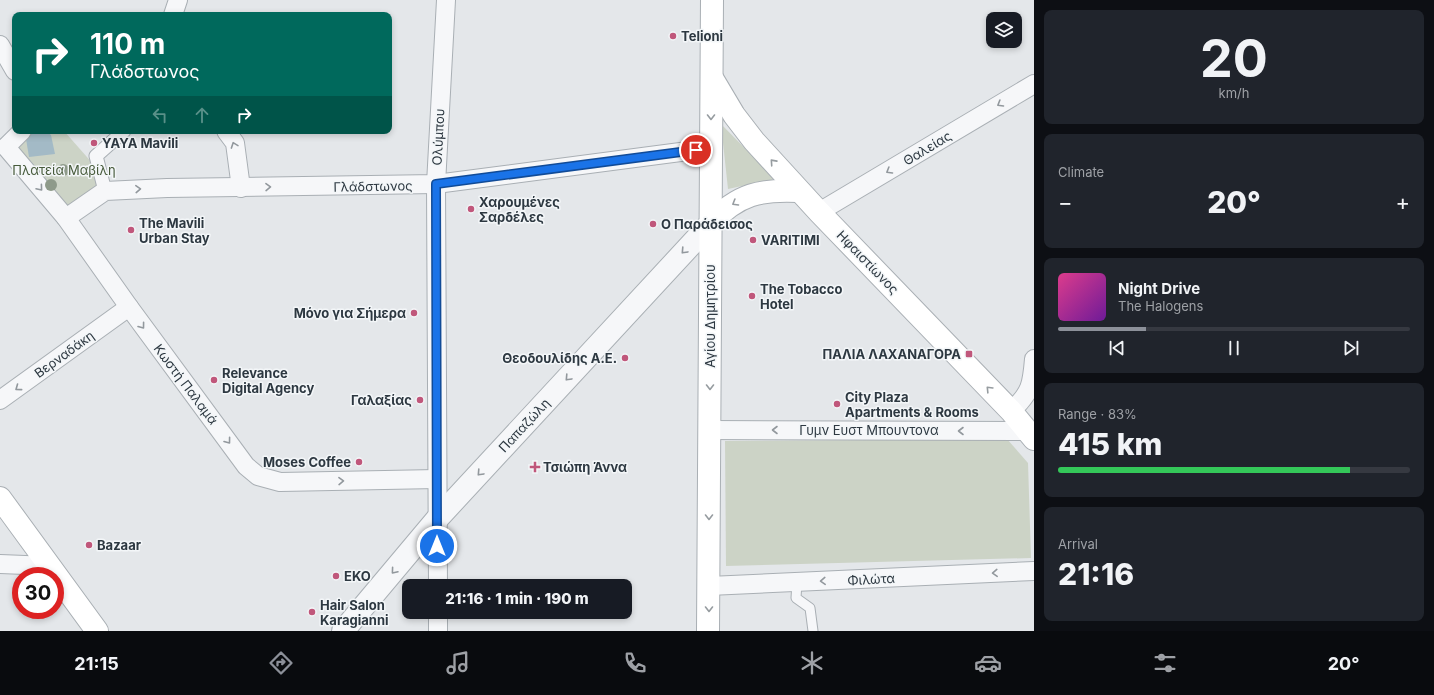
<!DOCTYPE html>
<html lang="en">
<head>
<meta charset="utf-8">
<style>
	:root { --surface:#171b24; --page:#20242c; --text:#f1f3f6; --muted:#9ea1a6; --line:#363941; --accent:#8c9099 }
	body { margin:0; font-family:Inter,sans-serif; background:var(--page); color:var(--text); height:100vh; display:flex; flex-direction:column; font-size:15px; white-space:nowrap }
	* { box-sizing:border-box; margin:0 }
	p { font-size:13px; color:var(--muted) }
	.icon { flex:none; width:22px; height:22px; fill:none; stroke:currentColor; stroke-width:2; stroke-linecap:round; stroke-linejoin:round }
	.map { position:relative; flex:1; overflow:hidden }
	.side { display:flex; flex-direction:column; gap:10px; padding:10px; background:#0d0f14; width:400px }
	.side>* { flex:none }
	.guide { position:absolute; left:12px; top:12px; width:380px; height:122px; border-radius:8px; box-shadow:0 2px 6px #0003; background:#00695c; color:#fff; overflow:hidden }
	.controls { position:absolute; left:986px; top:12px; display:grid; gap:8px }
	.controls a { display:grid; place-items:center; width:36px; height:36px; border-radius:8px; background:var(--surface); box-shadow:0 2px 6px #0003; font-size:20px }
	.speed { position:absolute; left:12px; top:567px; display:flex; gap:8px; font-size:20px; font-weight:700; text-align:center }
	.speed>* { display:grid; place-content:center; width:52px; height:52px; border-radius:50%; background:var(--surface); box-shadow:0 2px 6px #0003; line-height:1 }
	.speed .limit { border:6px solid #d22; background:#fff; color:#111 }
	.pin { position:absolute; display:grid; place-items:center; width:34px; height:34px; color:#fff; margin:-17px; border:2px solid #fff; border-radius:50%; box-shadow:0 1px 4px #0007 }
	.me { position:absolute; width:44px; margin:-22px; rotate:0deg; stroke-linejoin:round; filter:drop-shadow(0 0 3px #0008) }
	.turn { display:flex; align-items:center; gap:14px; height:84px; padding:0 12px; font-size:18px }
	.turn .icon { width:52px; height:52px; stroke-width:2.5 }
	.turn b { display:block; font-size:28px; line-height:34px }
	.lanes { display:flex; align-items:center; height:38px; padding:0 12px; background:#0003; justify-content:center; gap:20px; direction:ltr }
	.lanes .off { opacity:.35 }
	.big { font-size:30px; font-weight:800; line-height:1.1 }
	.side .card { flex:1; display:flex; flex-direction:column; justify-content:center; gap:6px; min-width:0; padding:0 14px; border-radius:8px; background:var(--page) }
	.side .dial { align-items:center; gap:0 }
	.dial b { font-size:52px; line-height:1 }
	.song { display:flex; align-items:center; gap:12px }
	.cover { width:48px; height:48px; border-radius:6px; background:linear-gradient(135deg,hsl(330 70% 55%),hsl(280 70% 35%)) }
	.played { height:4px; border-radius:2px; background:linear-gradient(90deg,var(--accent) 25%,var(--line) 25%) }
	.keys { display:flex; justify-content:space-around; direction:ltr }
	.heat { display:flex; justify-content:space-between; align-items:center; font-size:22px; direction:ltr }
	.charge { height:6px; border-radius:3px; background:linear-gradient(90deg,#34c759 83%,var(--line) 0) }
	.trip { position:absolute; left:402px; top:579px; width:230px; height:40px; border-radius:8px; background:var(--surface); box-shadow:0 2px 6px #0003; font-weight:800; line-height:40px; text-align:center }
	.tabs { display:flex; height:64px; justify-content:space-around; align-items:center; background:#090b0e; color:var(--muted) }
	.tabs .icon { width:28px; height:28px }
	.tabs .on { color:var(--accent) }
	.tabs b { font-size:18px; color:var(--text) }
	main { display:flex; flex:1; min-height:0 }
	.map>svg:first-child { display:block }
	.green { fill:#ccd3c6 }
	.water { fill:#a3bac6 }
	.lines { fill:none; stroke-linecap:round; stroke-linejoin:round }
	.service-casing { stroke:#a9afb4; stroke-width:11 }
	.pedestrian-casing { stroke:#a9afb4; stroke-width:15 }
	.minor-casing { stroke:#a9afb4; stroke-width:20 }
	.tertiary-casing { stroke:#a9afb4; stroke-width:24 }
	.secondary-casing { stroke:#a9afb4; stroke-width:24 }
	.service { stroke:#f6f7f9; stroke-width:9 }
	.pedestrian { stroke:#f6f7f9; stroke-width:13 }
	.minor { stroke:#f6f7f9; stroke-width:18 }
	.tertiary { stroke:#f6f7f9; stroke-width:22 }
	.secondary { stroke:#fff; stroke-width:22 }
	.tree { fill:#8e9a8a }
	.oneway { stroke:#92989d }
	.oneway2 { stroke:#969ca0 }
	.route-casing { stroke:#114b97; stroke-width:10 }
	.route { stroke:#1a73e8; stroke-width:7 }
	.poi-dot { fill:#c0577b; stroke:#f3f6f8; stroke-width:1.5 }
	.labels { text-anchor:middle; dominant-baseline:central; stroke-width:3; stroke-linejoin:round; paint-order:stroke }
	.poi-label { font-size:13px; font-weight:bold; fill:#2d3841; stroke:#f3f6f8; text-anchor:start }
	.street-label { font-size:13px; fill:#2d3841; stroke:#f3f6f8 }
	.park-label { font-size:13px; fill:#485b3c; stroke:#f3f6f8 }
</style>
</head>
<body>
<main>
<div class="map">
<svg width="1034" height="631" viewBox="0 0 1034 631">
	<rect width="100%" height="100%" fill="#e4e7ea"/>
	<!-- green -->
	<g class="green">
		<polygon points="721,124 775,179 728,189"/>
		<polygon points="26,131 64,131 94,165 101,192 67,212 11,147"/>
		<polygon points="1007,439 1028,463 1031,558 726,566 725,441"/>
	</g>
	<!-- water -->
	<polygon class="water" points="32,131 46,131 51,135 55,154 29,157 26,139"/>
	<g class="lines">
		<!-- service casing -->
		<g class="service-casing">
			<polyline id="service" points="797,582 796,598 810,608 813,631"/>
		</g>
		<!-- pedestrian casing -->
		<g class="pedestrian-casing">
			<polyline id="pedestrian" points="105,191 96,156 124,131"/>
		</g>
		<!-- minor casing -->
		<g class="minor-casing">
			<g id="minor">
				<polyline points="173,15 178,0"/>
				<polyline points="0,45 15,71"/>
				<polyline points="226,131 235,143 241,188"/>
				<polyline points="6,147 66,218 129,307 246,466 258,476 280,482 437,479"/>
				<polyline points="6,147 22,131"/>
				<polyline points="819,212 1034,84"/>
				<polyline points="66,218 105,191 167,188 436,184 711,148"/>
				<polyline points="0,400 129,307"/>
				<path d="M1011,411C1031,393 1032,384 1034,359"/>
				<polyline points="709,430 1028,431"/>
				<polyline points="0,564 50,566"/>
				<polyline points="438,586 436,184 446,0"/>
				<polyline points="709,586 1034,571"/>
				<polyline points="438,612 438,631"/>
			</g>
		</g>
		<!-- tertiary casing -->
		<g class="tertiary-casing">
			<polyline id="tertiary" points="343,631 437,519 711,223"/>
		</g>
		<!-- secondary casing -->
		<g class="secondary-casing">
			<g id="secondary">
				<polyline points="712,78 734,115 754,141 819,212 1011,411 1034,439"/>
				<path d="M711,223C738,194 761,189 799,191"/>
				<polyline points="0,498 97,631"/>
				<polyline points="708,631 712,0"/>
			</g>
		</g>
		<!-- service -->
		<use href="#service" class="service"/>
		<!-- pedestrian -->
		<use href="#pedestrian" class="pedestrian"/>
		<!-- minor -->
		<use href="#minor" class="minor"/>
		<!-- tertiary -->
		<use href="#tertiary" class="tertiary"/>
		<!-- secondary -->
		<use href="#secondary" class="secondary"/>
	</g>
	<!-- trees -->
	<g class="tree">
		<circle cx="63" cy="170" r="6"/>
		<circle cx="51" cy="185" r="6"/>
	</g>
	<!-- one-way arrows -->
	<defs><path id="oneway-chevron" d="M-2-3.5L2.5 0L-2 3.5" fill="none" stroke-width="1.6" stroke-linecap="round" stroke-linejoin="round"/></defs>
	<g class="oneway">
		<use href="#oneway-chevron" transform="translate(1000 104) rotate(149)"/>
		<use href="#oneway-chevron" transform="translate(234 145) rotate(-110)"/>
		<use href="#oneway-chevron" transform="translate(889 171) rotate(149)"/>
		<use href="#oneway-chevron" transform="translate(268 187) rotate(-1)"/>
		<use href="#oneway-chevron" transform="translate(40 188) rotate(50)"/>
		<use href="#oneway-chevron" transform="translate(138 189) rotate(-3)"/>
		<use href="#oneway-chevron" transform="translate(684 251) rotate(133)"/>
		<use href="#oneway-chevron" transform="translate(142 326) rotate(53)"/>
		<use href="#oneway-chevron" transform="translate(568 378) rotate(133)"/>
		<use href="#oneway-chevron" transform="translate(18 388) rotate(144)"/>
		<use href="#oneway-chevron" transform="translate(775 430) rotate(-180)"/>
		<use href="#oneway-chevron" transform="translate(961 431) rotate(-180)"/>
		<use href="#oneway-chevron" transform="translate(228 441) rotate(53)"/>
		<use href="#oneway-chevron" transform="translate(480 473) rotate(133)"/>
		<use href="#oneway-chevron" transform="translate(341 481) rotate(-1)"/>
		<use href="#oneway-chevron" transform="translate(394 571) rotate(130)"/>
		<use href="#oneway-chevron" transform="translate(995 573) rotate(177)"/>
		<use href="#oneway-chevron" transform="translate(823 581) rotate(177)"/>
	</g>
	<g class="oneway2">
		<use href="#oneway-chevron" transform="translate(711 117) rotate(90)"/>
		<use href="#oneway-chevron" transform="translate(773 162) rotate(-132)"/>
		<use href="#oneway-chevron" transform="translate(735 203) rotate(149)"/>
		<use href="#oneway-chevron" transform="translate(710 387) rotate(90)"/>
		<use href="#oneway-chevron" transform="translate(989 389) rotate(-134)"/>
		<use href="#oneway-chevron" transform="translate(709 517) rotate(90)"/>
		<use href="#oneway-chevron" transform="translate(709 609) rotate(90)"/>
	</g>
	<g class="lines">
		<!-- route casing -->
		<g class="route-casing">
			<polyline id="route" points="437,546 436,184 696,150"/>
		</g>
		<!-- route -->
		<use href="#route" class="route"/>
	</g>
	<!-- markers -->
	<g class="poi-dot">
		<circle cx="673" cy="36" r="4"/>
		<circle cx="94" cy="143" r="4"/>
		<circle cx="471" cy="209" r="4"/>
		<circle cx="653" cy="224" r="4"/>
		<circle cx="131" cy="230" r="4"/>
		<circle cx="753" cy="240" r="4"/>
		<circle cx="752" cy="296" r="4"/>
		<circle cx="414" cy="313" r="4"/>
		<rect x="965" y="350" width="8" height="8" rx="2"/>
		<circle cx="625" cy="358" r="4"/>
		<circle cx="214" cy="380" r="4"/>
		<circle cx="420" cy="400" r="4"/>
		<circle cx="837" cy="404" r="4"/>
		<circle cx="359" cy="462" r="4"/>
		<path d="M533 461h4v4h4v4h-4v4h-4v-4h-4v-4h4z"/>
		<circle cx="89" cy="545" r="4"/>
		<circle cx="336" cy="576" r="4"/>
		<circle cx="312" cy="612" r="4"/>
	</g>
	<g class="labels">
		<!-- poi labels -->
		<g class="poi-label">
			<text x="681" y="36">Telioni</text>
			<text x="102" y="143">YAYA Mavili</text>
			<text x="479" y="202">Χαρουμένες<tspan x="479" dy="15">Σαρδέλες</tspan></text>
			<text x="139" y="223">The Mavili<tspan x="139" dy="15">Urban Stay</tspan></text>
			<text x="661" y="224">Ο Παράδεισος</text>
			<text x="761" y="240">VARITIMI</text>
			<text x="760" y="289">The Tobacco<tspan x="760" dy="15">Hotel</tspan></text>
			<text x="406" y="313" text-anchor="end">Μόνο για Σήμερα</text>
			<text x="961" y="354" text-anchor="end">ΠΑΛΙΑ ΛΑΧΑΝΑΓΟΡΑ</text>
			<text x="617" y="358" text-anchor="end">Θεοδουλίδης Α.Ε.</text>
			<text x="222" y="373">Relevance<tspan x="222" dy="15">Digital Agency</tspan></text>
			<text x="845" y="397">City Plaza<tspan x="845" dy="15">Apartments &amp; Rooms</tspan></text>
			<text x="412" y="400" text-anchor="end">Γαλαξίας</text>
			<text x="351" y="462" text-anchor="end">Moses Coffee</text>
			<text x="543" y="467">Τσιώπη Άννα</text>
			<text x="97" y="545">Bazaar</text>
			<text x="344" y="576">EKO</text>
			<text x="320" y="605">Hair Salon<tspan x="320" dy="15">Karagianni</tspan></text>
		</g>
		<!-- street labels -->
		<g class="street-label">
			<text transform="translate(438 137) rotate(-87)">Ολύμπου</text>
			<text transform="translate(927 148) rotate(-31)">Θαλείας</text>
			<text transform="translate(373 186) rotate(-1)">Γλάδστωνος</text>
			<text transform="translate(868 262) rotate(46)">Ηφαιστίωνος</text>
			<text transform="translate(710 316) rotate(-90)">Αγίου Δημητρίου</text>
			<text transform="translate(64 354) rotate(-36)">Βερναδάκη</text>
			<text transform="translate(186 384) rotate(53)">Κωστή Παλαμά</text>
			<text transform="translate(524 425) rotate(-47)">Παπαζώλη</text>
			<text x="869" y="430">Γυμν Ευστ Μπουντονα</text>
			<text transform="translate(871 579) rotate(-3)">Φιλώτα</text>
		</g>
		<!-- park labels -->
		<g class="park-label">
			<text x="64" y="170">Πλατεία Μαβίλη</text>
		</g>
	</g>
</svg>
<div class="controls">
<a><svg class="icon" aria-label="layers" viewBox="0 0 24 24"><path d="M12 4l9 5-9 5-9-5zM3 14l9 5 9-5"/></svg></a>
</div>
<div class="speed"><div class="limit">30</div></div>
<div class="pin" style="left:696px;top:150px;background:#d93025"><svg class="icon" aria-label="arrive" viewBox="0 0 24 24"><path d="M6 21V4h12l-3 4 3 4H6"/></svg></div>
<svg class="me" style="left:437px;top:546px" viewBox="-20 -20 40 40"><circle r="17" fill="#1a73e8" stroke="#fff" stroke-width="3"/><path d="M0-11L8 9 0 5-8 9z" fill="#fff"/></svg>
<div class="trip">21:16 · 1 min · 190 m</div>
<div class="guide">
<div class="turn"><svg class="icon" aria-label="right" viewBox="0 0 24 24"><path d="M7 20v-9h11M14 6l5 5-5 5"/></svg><div><b>110 m</b>Γλάδστωνος</div></div>
<div class="lanes"><svg class="icon off" aria-label="left" viewBox="0 0 24 24"><path d="M17 20v-9H6M10 6l-5 5 5 5"/></svg><svg class="icon off" aria-label="ahead" viewBox="0 0 24 24"><path d="M12 20V5M6 11l6-6 6 6"/></svg><svg class="icon" aria-label="right" viewBox="0 0 24 24"><path d="M7 20v-9h11M14 6l5 5-5 5"/></svg></div>
</div>
</div>
<section class="side">
<div class="card dial"><b>20</b><p>km/h</p></div>
<div class="card"><p>Climate</p>
<div class="heat"><a>−</a><b class="big">20°</b><a>+</a></div>
</div>
<div class="card">
<div class="song"><i class="cover"></i><div><b>Night Drive</b><p>The Halogens</p></div></div>
<div class="played"></div>
<div class="keys"><svg class="icon" aria-label="previous" viewBox="0 0 24 24"><path d="M18 5L8 12l10 7zM5 5v14"/></svg><svg class="icon" aria-label="pause" viewBox="0 0 24 24"><path d="M8 5v14M16 5v14"/></svg><svg class="icon" aria-label="next" viewBox="0 0 24 24"><path d="M6 5l10 7-10 7zM19 5v14"/></svg></div>
</div>
<div class="card"><p>Range · 83%</p><b class="big">415 km</b><div class="charge"></div></div>
<div class="card"><p>Arrival</p><b class="big">21:16</b></div>
</section>
</main>
<nav class="tabs">
<b>21:15</b>
<svg class="icon on" aria-label="directions" viewBox="0 0 24 24"><path d="M12 3l9 9-9 9-9-9zM9 14v-3h6M13 9l2 2-2 2"/></svg>
<svg class="icon" aria-label="music" viewBox="0 0 24 24"><path d="M9 18V5l10-2v13"/><circle cx="6" cy="18" r="3"/><circle cx="16" cy="16" r="3"/></svg>
<svg class="icon" aria-label="phone" viewBox="0 0 24 24"><path d="M5 4h4l2 5-3 2q2 4 5 5l2-3 5 2v4C11 20 4 13 5 4z"/></svg>
<svg class="icon" aria-label="climate" viewBox="0 0 24 24"><path d="M12 3v18M4 7l16 10M4 17L20 7"/></svg>
<svg class="icon" aria-label="car" viewBox="0 0 24 24"><path d="M5 17H2v-5l4-1 3-4h7l3 4 3 1v5h-3M9 17h6M6 11h13"/><circle cx="7" cy="17" r="2"/><circle cx="17" cy="17" r="2"/></svg>
<svg class="icon" aria-label="filters" viewBox="0 0 24 24"><path d="M4 7h16M4 17h16"/><circle cx="9" cy="7" r="2"/><circle cx="15" cy="17" r="2"/></svg>
<b>20°</b>
</nav>
</body>
</html>
